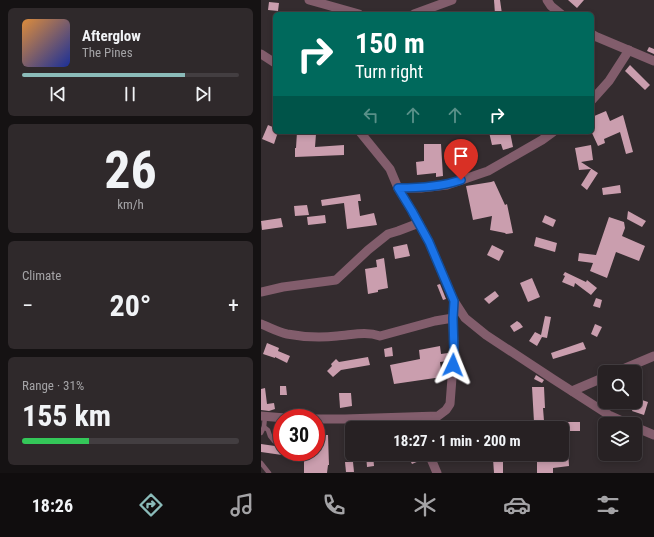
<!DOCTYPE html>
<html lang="en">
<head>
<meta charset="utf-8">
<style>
	:root { --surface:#272123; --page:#2f292b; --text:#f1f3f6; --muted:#a4a3a6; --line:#433e41; --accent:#8bbbb9 }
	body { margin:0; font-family:"Roboto Condensed",sans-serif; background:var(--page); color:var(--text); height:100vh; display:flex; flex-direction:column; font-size:15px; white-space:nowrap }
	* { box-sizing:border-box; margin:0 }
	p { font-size:13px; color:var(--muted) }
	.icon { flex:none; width:22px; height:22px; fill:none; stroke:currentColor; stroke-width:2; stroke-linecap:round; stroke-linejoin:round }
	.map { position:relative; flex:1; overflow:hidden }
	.details { display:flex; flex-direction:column; gap:8px; padding:8px; background:#151213; width:261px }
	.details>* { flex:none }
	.guide { position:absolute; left:12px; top:12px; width:321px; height:122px; border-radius:6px; box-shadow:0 2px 6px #0003,0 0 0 1px var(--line); background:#00695c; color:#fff; overflow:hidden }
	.controls { position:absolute; left:337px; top:365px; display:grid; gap:8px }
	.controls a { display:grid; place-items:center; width:44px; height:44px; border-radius:6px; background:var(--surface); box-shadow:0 2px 6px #0003,0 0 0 1px var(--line); font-size:20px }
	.speed { position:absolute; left:12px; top:409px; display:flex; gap:8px; font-size:20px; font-weight:700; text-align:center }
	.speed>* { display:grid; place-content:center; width:52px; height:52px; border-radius:50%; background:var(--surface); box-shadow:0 2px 6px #0003,0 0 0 1px var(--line); line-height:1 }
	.speed .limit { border:6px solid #d22; background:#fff; color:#111 }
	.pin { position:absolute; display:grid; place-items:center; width:34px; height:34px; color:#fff; margin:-41px -17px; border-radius:50% 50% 50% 0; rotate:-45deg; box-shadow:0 0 4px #0007 }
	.pin .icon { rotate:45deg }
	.me { position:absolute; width:44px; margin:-22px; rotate:2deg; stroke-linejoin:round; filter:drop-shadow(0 0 3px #0008) }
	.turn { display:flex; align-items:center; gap:14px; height:84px; padding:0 16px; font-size:18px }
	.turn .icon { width:52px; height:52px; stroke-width:2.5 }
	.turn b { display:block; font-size:28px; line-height:34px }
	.lanes { display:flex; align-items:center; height:38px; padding:0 16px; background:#0003; justify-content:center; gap:20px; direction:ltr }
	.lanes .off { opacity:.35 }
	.big { font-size:30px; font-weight:700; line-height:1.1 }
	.details .widget { flex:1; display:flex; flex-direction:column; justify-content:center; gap:6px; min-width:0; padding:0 14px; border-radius:6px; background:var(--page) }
	.details .dial { align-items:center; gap:0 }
	.dial b { font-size:52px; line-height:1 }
	.song { display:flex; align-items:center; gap:12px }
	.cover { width:48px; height:48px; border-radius:6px; background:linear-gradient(135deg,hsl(30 70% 55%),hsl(230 70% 35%)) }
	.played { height:4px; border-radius:2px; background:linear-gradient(90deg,var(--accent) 75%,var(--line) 75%) }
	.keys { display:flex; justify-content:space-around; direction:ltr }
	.heat { display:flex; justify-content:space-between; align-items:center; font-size:22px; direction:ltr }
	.charge { height:6px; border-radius:3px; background:linear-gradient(90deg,#34c759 31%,var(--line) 0) }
	.trip { position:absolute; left:84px; top:421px; width:224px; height:40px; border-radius:6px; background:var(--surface); box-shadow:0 2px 6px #0003,0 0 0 1px var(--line); font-weight:700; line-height:40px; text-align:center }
	.tabs { display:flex; height:64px; justify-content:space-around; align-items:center; background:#100d0e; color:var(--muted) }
	.tabs .icon { width:28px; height:28px }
	.tabs .current { color:var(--accent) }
	.tabs b { font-size:18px; color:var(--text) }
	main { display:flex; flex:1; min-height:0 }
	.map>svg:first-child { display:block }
	.building { fill:#ca9eae }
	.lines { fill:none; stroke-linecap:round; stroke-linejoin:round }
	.service { stroke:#825d6c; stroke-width:4.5 }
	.minor { stroke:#825d6c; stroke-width:9 }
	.route-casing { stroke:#114b97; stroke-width:10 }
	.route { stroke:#1a73e8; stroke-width:7 }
</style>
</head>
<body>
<main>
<section class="details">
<div class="widget">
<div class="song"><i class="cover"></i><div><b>Afterglow</b><p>The Pines</p></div></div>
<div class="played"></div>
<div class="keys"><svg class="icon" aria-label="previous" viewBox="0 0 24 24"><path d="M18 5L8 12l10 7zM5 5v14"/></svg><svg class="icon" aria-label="pause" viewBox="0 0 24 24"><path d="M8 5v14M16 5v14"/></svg><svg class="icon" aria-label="next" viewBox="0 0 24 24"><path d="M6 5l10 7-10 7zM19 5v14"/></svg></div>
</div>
<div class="widget dial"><b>26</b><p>km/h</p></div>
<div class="widget"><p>Climate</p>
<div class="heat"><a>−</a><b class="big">20°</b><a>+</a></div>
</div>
<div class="widget"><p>Range · 31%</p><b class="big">155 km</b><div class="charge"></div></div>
</section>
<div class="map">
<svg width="393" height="473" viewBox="0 0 393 473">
	<rect width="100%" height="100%" fill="#342c2f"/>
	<!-- building -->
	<g class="building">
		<polygon points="233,0 239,0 241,14 234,14"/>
		<polygon points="307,0 323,0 316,8"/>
		<polygon points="8,2 18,3 17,11 7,10"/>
		<polygon points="388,47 393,49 393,54 386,51"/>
		<polygon points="369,65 389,85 384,90 364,71"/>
		<polygon points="345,111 349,121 362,115 372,152 365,154 359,132 343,139 344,143 337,146 331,133 331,117"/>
		<polygon points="7,125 14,128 14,132 17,132 13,144 1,139"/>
		<polygon points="36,132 55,134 54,147 83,145 83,155 34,157 34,148 35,148"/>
		<polygon points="228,132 249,132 252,147 242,150 240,144 231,145"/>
		<polygon points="163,144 180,144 182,176 175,177 175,173 156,175 155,162 163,161"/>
		<polygon points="330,145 332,160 320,162 337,173 326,190 320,185 330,169 318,170 314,148"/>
		<polygon points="233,181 244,205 246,204 252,233 245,234 244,233 229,230 231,216 212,220 205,186 230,182"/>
		<polygon points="359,185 360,193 342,195 341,188"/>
		<polygon points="99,194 100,201 97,201 99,216 113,213 116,225 86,229 83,203 61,206 60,200"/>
		<polygon points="46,205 48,215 34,216 33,206"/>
		<polygon points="367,211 385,221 381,227 366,219"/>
		<polygon points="64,215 65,223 47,225 46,217"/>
		<polygon points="284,215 295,220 292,227 281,222"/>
		<polygon points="348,217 363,222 364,228 361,236 384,246 378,261 355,252 346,278 329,271 332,263 317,261 318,253 335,255"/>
		<polygon points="20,218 22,227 1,230 0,221"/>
		<polygon points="275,237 296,243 294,252 273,246"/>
		<polygon points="146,244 149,256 134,259 132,247"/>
		<polygon points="231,245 243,251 238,261 226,255"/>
		<polygon points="123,258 127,288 117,290 117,292 107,294 104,269 116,267 115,260"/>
		<polygon points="304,272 325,282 326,280 336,288 330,295 314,283 313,287 301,282 304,276 302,275"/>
		<polygon points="271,278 279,297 267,302 259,283"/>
		<polygon points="179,284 185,299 182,300 176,285"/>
		<polygon points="234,291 238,296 228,304 223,299"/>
		<polygon points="335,298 341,300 339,308 332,306"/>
		<polygon points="284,316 290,317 286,338 281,337 276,346 268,341 274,332 280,335"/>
		<polygon points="256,321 259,323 262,327 253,332 249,326"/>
		<polygon points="334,324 341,327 336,337 330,334"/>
		<polygon points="322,342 325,349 292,359 290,353"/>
		<polygon points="6,343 18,348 17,351 29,356 26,363 14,357 14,358 2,354"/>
		<polygon points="179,346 180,354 187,353 186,361 179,362 181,377 133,384 129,365 159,359 158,350"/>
		<polygon points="131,347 132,356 124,357 123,349"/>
		<polygon points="107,357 109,365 80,370 72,377 66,371 71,366 70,364 75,359 78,362"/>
		<polygon points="275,375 283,380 281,383 273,379"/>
		<polygon points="19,386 25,386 26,395 19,395"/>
		<polygon points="271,387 283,387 284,408 282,408 283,421 273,422"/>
		<polygon points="4,388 6,404 13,403 14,409 8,411 0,410 0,389"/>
		<polygon points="78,393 90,393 91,406 79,408"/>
		<polygon points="375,398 387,402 383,415 371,411"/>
		<polygon points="306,422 319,422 319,431 308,431 306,428"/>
		<polygon points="306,433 308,466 292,468 292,473 276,473 276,454 301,454 301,434"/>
		<polygon points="55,435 67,435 68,465 67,465 66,473 43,473 43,458 45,459 44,452 55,452"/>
		<polygon points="0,444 21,447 21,455 0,452"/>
		<polygon points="105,454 112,454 113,466 106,467"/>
		<polygon points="155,454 158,461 151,464 148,458"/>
		<polygon points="232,459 242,459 242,473 233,473"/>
		<polygon points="84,462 92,462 93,472 85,472"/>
	</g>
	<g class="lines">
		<!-- service -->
		<g class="service">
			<polyline points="3,427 7,430 9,436 13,441"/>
			<polyline points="0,433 3,427 4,417"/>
			<polyline points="0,463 8,473"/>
		</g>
		<!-- minor -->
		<g class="minor">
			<polyline points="48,0 98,14"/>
			<polyline points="286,0 290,6 300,14"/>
			<polyline points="153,14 191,0"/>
			<polyline points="331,34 336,37 393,61"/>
			<polyline points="0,54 14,63"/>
			<polyline points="331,100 348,81 368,50"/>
			<polyline points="99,132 129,169 137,188 151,211 168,242 193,301 204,318 225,335 292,379 348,415 368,424"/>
			<polyline points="137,188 160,188 186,185 227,171 281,140 292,132"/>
			<polyline points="0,292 22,287 75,280 107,250 127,234 137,231 158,223"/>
			<path d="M0,324C8,327 17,332 26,334C42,337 60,338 76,336C91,335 105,331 119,336L174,321L192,318"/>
			<polyline points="355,372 393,356"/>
			<polyline points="311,391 344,377"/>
			<polyline points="0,416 24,418"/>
			<polyline points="55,419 84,419 177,416 185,410 189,404 193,352 192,318 193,301"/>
			<polyline points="374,427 393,435"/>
			<polyline points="161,428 160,427 167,417"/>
			<polyline points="168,454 176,473"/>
		</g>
	</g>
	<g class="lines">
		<!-- route casing -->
		<g class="route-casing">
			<path id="route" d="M192,365L193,352L192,318L193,301L168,242L151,211L137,188C159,188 179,187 200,180"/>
		</g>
		<!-- route -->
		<use href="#route" class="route"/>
	</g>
</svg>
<div class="controls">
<a><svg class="icon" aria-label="search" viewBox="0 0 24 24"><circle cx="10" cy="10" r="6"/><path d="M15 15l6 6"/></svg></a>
<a><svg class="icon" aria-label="layers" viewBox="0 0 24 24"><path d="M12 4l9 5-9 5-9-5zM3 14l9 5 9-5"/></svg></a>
</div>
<div class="speed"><div class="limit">30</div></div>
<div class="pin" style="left:200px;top:180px;background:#d93025"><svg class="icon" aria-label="arrive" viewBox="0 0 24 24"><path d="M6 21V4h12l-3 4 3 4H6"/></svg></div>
<svg class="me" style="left:192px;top:365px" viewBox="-20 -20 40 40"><path d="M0-17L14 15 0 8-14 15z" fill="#1a73e8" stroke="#fff" stroke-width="4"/></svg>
<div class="trip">18:27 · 1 min · 200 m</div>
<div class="guide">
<div class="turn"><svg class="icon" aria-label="right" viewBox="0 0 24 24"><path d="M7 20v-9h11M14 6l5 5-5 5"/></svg><div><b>150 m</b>Turn right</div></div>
<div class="lanes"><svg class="icon off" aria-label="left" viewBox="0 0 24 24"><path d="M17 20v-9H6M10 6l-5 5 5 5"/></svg><svg class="icon off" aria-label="ahead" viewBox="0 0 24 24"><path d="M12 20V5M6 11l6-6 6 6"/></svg><svg class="icon off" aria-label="ahead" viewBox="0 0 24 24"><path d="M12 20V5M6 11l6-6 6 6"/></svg><svg class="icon" aria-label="right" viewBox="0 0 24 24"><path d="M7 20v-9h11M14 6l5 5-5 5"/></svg></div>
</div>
</div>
</main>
<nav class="tabs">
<b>18:26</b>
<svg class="icon current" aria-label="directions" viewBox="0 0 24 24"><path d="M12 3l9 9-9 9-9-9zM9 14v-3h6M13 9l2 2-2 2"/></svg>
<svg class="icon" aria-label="music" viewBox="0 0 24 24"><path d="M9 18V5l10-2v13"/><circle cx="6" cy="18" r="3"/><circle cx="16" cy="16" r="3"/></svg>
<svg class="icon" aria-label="phone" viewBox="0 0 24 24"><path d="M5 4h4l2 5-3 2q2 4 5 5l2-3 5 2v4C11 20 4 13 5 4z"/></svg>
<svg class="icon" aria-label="climate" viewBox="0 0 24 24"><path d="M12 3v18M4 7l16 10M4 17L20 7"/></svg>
<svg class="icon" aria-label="car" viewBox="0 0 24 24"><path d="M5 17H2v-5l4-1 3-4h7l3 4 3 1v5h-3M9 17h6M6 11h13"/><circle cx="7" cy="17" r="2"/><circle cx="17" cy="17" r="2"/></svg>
<svg class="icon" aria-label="filters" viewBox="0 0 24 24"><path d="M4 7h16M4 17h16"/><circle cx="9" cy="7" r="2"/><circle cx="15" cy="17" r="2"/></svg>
</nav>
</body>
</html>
